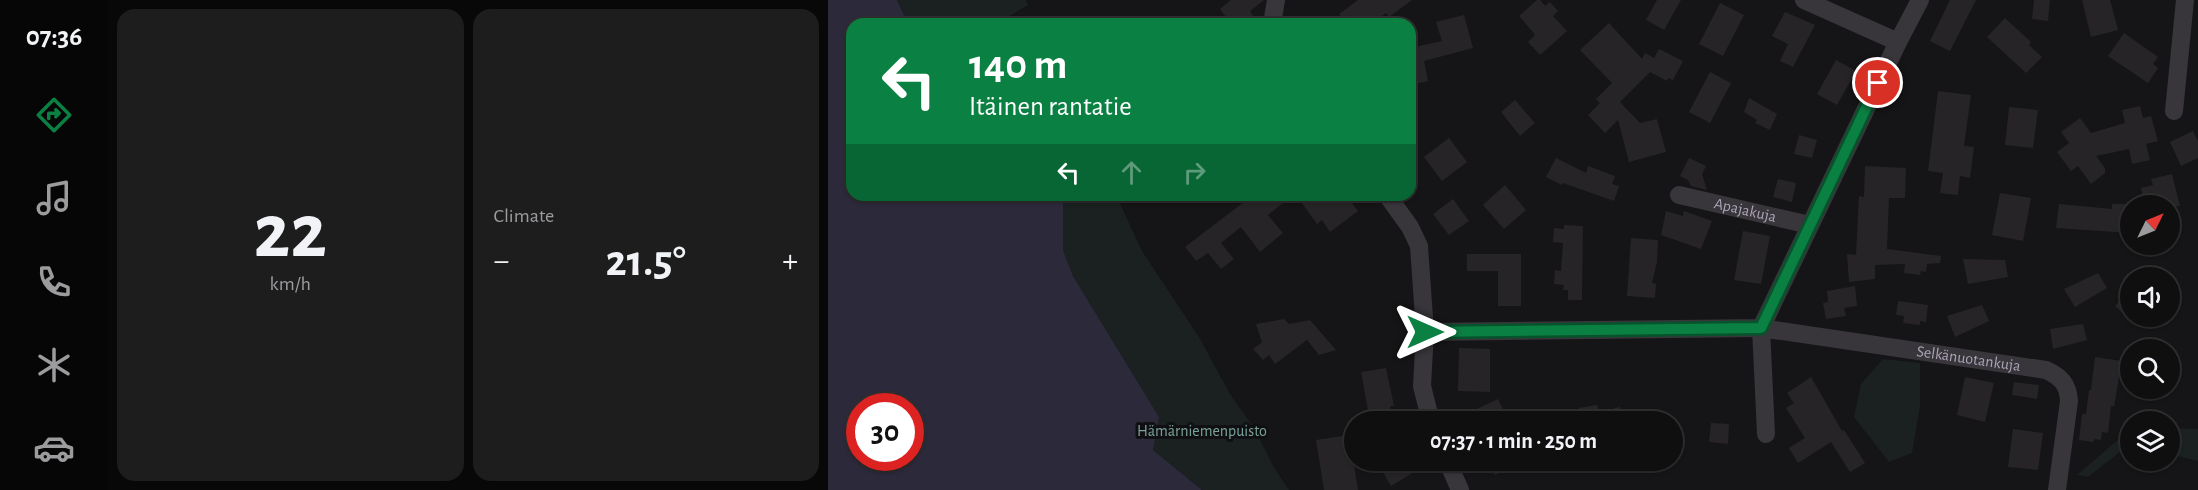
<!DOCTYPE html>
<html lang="en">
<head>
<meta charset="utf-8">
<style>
	:root { --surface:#100f10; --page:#1e1d1e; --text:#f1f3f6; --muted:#9c9c9f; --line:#302f30; --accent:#0b8043 }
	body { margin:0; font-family:"Alegreya Sans",sans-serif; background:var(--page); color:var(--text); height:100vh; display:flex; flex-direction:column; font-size:22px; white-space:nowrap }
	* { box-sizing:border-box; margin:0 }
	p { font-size:20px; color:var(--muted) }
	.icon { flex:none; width:33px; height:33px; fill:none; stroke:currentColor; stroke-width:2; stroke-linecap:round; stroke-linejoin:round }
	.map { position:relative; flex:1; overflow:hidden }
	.side { display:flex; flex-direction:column; gap:9px; padding:9px; background:#090809; width:720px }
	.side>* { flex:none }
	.top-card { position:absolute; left:18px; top:18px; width:570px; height:183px; border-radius:18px; box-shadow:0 2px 4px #0004,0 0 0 2px var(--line); background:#0b8043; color:#fff; overflow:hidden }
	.needle { width:39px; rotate:47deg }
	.tools { position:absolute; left:1292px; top:195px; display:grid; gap:12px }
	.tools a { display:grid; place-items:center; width:60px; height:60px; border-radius:50%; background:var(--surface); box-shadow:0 2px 4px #0004,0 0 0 2px var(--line); font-size:30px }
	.speed { position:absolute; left:18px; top:393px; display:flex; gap:12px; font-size:30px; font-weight:700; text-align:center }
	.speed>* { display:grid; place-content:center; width:78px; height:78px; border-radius:50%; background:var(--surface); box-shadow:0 2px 4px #0004,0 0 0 2px var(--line); line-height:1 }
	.speed .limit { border:9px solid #d22; background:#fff; color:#111 }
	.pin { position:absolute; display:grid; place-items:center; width:51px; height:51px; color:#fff; margin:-26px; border:3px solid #fff; border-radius:50%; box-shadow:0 2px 6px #0007 }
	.me { position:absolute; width:66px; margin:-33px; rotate:90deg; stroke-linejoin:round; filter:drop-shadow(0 0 4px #0008) }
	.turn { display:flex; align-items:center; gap:21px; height:126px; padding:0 24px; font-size:27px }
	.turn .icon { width:78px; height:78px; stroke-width:2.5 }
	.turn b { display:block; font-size:42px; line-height:51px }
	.lanes { display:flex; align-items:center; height:57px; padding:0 24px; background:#0003; justify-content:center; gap:30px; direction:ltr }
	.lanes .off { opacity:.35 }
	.big { font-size:45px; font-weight:600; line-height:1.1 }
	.side .widget { flex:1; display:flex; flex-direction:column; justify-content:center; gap:9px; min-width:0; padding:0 21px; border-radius:18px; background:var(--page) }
	.side .dial { align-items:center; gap:0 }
	.dial b { font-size:78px; line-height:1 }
	.heat { display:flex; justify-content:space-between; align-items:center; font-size:33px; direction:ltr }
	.side .tiles { flex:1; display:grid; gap:9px; grid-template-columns:repeat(2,1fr) }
	.trip { position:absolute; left:516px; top:411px; width:339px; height:60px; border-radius:30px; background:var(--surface); box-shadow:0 2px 4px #0004,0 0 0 2px var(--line); font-weight:600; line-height:60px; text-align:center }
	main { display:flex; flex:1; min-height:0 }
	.menu { display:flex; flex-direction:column; width:108px; justify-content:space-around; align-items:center; background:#060606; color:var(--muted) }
	.menu .icon { width:42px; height:42px }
	.menu .active { color:var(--accent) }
	.menu b { font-size:27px; color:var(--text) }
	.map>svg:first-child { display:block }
	.green { fill:#1a2120 }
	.water { fill:#2c293b; fill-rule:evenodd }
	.building { fill:#262427 }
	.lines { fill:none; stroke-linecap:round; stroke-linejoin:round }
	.street { stroke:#38353b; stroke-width:18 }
	.route-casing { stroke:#07532c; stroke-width:15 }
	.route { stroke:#0b8043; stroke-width:10 }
	.labels { text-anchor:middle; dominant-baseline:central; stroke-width:6; stroke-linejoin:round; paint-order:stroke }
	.street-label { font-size:16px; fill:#aca5b7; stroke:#100f11 }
	.park-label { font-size:16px; fill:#7aa39a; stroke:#100f11 }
</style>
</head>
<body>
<main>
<nav class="menu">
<b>07:36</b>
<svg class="icon active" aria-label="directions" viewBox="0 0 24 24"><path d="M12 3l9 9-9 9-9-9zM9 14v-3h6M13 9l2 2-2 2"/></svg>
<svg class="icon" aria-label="music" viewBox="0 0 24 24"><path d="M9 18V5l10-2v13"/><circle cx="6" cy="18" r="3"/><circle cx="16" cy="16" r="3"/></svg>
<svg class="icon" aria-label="phone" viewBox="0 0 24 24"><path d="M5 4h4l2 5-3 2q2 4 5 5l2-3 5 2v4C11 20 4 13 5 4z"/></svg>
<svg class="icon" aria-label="climate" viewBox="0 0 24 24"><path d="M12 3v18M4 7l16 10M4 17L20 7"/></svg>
<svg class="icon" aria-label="car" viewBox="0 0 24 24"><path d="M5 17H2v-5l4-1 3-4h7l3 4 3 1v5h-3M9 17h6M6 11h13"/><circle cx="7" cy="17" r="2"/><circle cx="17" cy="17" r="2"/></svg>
</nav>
<section class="side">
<div class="tiles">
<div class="widget dial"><b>22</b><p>km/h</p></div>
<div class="widget"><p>Climate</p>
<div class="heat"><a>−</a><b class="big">21.5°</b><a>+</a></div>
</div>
</div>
</section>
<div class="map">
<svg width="1370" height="490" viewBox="0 0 1370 490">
	<rect width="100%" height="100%" fill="#151416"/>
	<!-- green -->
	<g class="green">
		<polygon points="69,0 198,0 200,5 168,24 85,24 76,15"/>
		<polygon points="232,195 288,195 314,251 371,337 402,394 424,425 447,469 461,490 374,490 325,450 331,417 245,276 235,250 235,199"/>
		<polygon points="1055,359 1092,363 1092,406 1084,453 1061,462 1026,417 1033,384"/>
		<polygon points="1341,428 1370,429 1370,461 1341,454"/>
		<polygon points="1302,432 1302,444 1260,477 1249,475 1298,433"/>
	</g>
	<!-- water -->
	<path class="water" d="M0,0H69L76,15L85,24H24V195H232L235,199V250L245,276L331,417L325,450L374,490H0ZM32,406H82V458H32Z"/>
	<!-- building -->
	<g class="building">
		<polygon points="403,0 436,0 422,11 425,16 415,24 403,24 392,9"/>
		<polygon points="530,0 584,0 561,17 558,13 543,24 519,24 511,14"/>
		<polygon points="709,0 712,0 717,6 722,2 730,11 725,16 739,31 712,55 700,42 707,35 705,33 707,32 705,32 691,16"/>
		<polygon points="829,0 853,0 836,30 818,20"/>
		<polygon points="1122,0 1148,0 1122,51 1102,41"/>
		<polygon points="1206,0 1222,0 1220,21 1204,19"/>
		<polygon points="1254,0 1282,0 1290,30 1263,37"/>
		<polygon points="892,3 916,15 895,56 871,44"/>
		<polygon points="957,12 987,25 965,67 952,61 960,44 944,36"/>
		<polygon points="636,15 645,48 596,61 600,81 582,85 582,48 614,41 608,22"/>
		<polygon points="1177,18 1203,42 1201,45 1214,57 1198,73 1159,37"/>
		<polygon points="781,23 814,59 817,53 826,58 831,49 855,61 845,80 840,78 839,81 822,72 792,102 812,123 829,119 838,152 801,162 790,120 777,133 760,115 772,103 768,99 784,83 752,50"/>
		<polygon points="1296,33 1330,57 1325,64 1330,68 1320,83 1280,56"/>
		<polygon points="1008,60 1028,71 1009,105 989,94"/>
		<polygon points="882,72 903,83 882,123 861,112"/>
		<polygon points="1110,91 1143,95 1136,146 1146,147 1142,178 1132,176 1130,195 1112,193 1115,173 1100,171"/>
		<polygon points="921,98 949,114 942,130 927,123 929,120 916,112"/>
		<polygon points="687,100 707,123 692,136 673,112"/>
		<polygon points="1312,106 1315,118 1323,116 1330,141 1318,144 1322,160 1304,164 1301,149 1268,156 1277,168 1277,173 1263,184 1250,166 1243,171 1229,152 1241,143 1233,132 1252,118 1263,133 1297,123 1294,110"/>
		<polygon points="1181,107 1210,110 1205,148 1177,145"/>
		<polygon points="1365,131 1370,141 1370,158 1353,166 1342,142"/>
		<polygon points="971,135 989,140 984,158 966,154"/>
		<polygon points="621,138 639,162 614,181 596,157"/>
		<polygon points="728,158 758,173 760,166 787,176 784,184 791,186 786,201 735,183 734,185 718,177"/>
		<polygon points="861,158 878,166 874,174 879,190 863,186 860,180 852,176"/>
		<polygon points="1037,166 1078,168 1077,198 1061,198 1059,249 1113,256 1112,263 1099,264 1098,272 1093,271 1092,275 1076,273 1077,264 1047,265 1047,279 1021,282 1019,254 1028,255 1031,196 1036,197"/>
		<polygon points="1344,174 1352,206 1317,206 1313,188 1325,185 1323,179"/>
		<polygon points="950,179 968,183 964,202 945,197"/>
		<polygon points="677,185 698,210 676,229 655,205"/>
		<polygon points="1172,193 1203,198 1195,241 1164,235"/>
		<polygon points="425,195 465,195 440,215 455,233 432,252 413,227 393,243 406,259 393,269 380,253 368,261 357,247"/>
		<polygon points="468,195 514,195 518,200 520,198 530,211 502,232 494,220 489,224"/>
		<polygon points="625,199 641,221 621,235 605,214"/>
		<polygon points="1231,204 1284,209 1284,204 1302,204 1302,233 1228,228"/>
		<polygon points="838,211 855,216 856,211 884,221 873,249 833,235"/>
		<polygon points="736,225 755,226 754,300 740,300 740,290 735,290 736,285 726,284 727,270 733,271 735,243 725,242 726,228 736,229"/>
		<polygon points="915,231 942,236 933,284 906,280"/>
		<polygon points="803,238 830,240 829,262 824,283 828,284 827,298 799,296"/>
		<polygon points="639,254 693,254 693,306 670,306 670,271 639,271"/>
		<polygon points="1135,259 1177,260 1180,277 1140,284"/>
		<polygon points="1270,273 1279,288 1247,307 1236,289"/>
		<polygon points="1027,286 1029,306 1016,308 1018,316 998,319 995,303 1000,302 999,291"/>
		<polygon points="1302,290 1302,320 1287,306"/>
		<polygon points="1070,301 1100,305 1098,322 1092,321 1092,325 1075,323 1076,316 1068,315"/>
		<polygon points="1154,305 1161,321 1127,337 1119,316"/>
		<polygon points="456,319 461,324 482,320 508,350 491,355 479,340 447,364 441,355 435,360 425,349 434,342 428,324"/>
		<polygon points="1255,324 1259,340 1225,349 1222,329"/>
		<polygon points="631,348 662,349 662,392 630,391"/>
		<polygon points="1267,357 1294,361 1286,406 1283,406 1280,433 1274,432 1273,440 1267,439 1265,442 1251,440 1254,414 1258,414 1261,390 1263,390"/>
		<polygon points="558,368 566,406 562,406 565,422 539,422 537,410 540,410 533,372"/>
		<polygon points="983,377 1014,431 1016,430 1037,463 1022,472 1003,442 970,463 961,448 977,438 958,408 966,403 959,393"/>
		<polygon points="1137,377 1166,383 1157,422 1129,415"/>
		<polygon points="1186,382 1211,385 1209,399 1184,395"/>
		<polygon points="670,399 681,422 623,422 653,407"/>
		<polygon points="769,405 771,412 792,407 795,422 754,422 751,408"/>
		<polygon points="883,423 901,424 900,444 881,442"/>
		<polygon points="1185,429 1215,433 1210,470 1180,467"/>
		<polygon points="521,435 530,490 496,490 488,440"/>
		<polygon points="563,460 606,460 563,486 552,467"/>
		<polygon points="659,460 697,460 667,475"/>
	</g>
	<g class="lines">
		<!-- street -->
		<g class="street">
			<polyline points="976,0 1070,42"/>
			<polyline points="444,24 448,0"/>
			<polyline points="1346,111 1357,0"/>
			<polyline points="559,195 582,227 591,246 597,332 933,328 1070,42 1092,0"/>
			<path id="s1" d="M851,195L982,225"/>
			<polyline points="597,332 594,386 603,422"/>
			<path id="s2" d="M938,434L933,328L1218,370C1233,377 1240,384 1241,401L1229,490"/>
			<polyline points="619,460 632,490"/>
		</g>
	</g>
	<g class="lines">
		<!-- route casing -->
		<g class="route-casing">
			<polyline id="route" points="597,332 933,328 1050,83"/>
		</g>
		<!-- route -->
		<use href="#route" class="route"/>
	</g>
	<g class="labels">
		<!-- street labels -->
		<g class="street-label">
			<text stroke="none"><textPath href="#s1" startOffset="68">Apajakuja</textPath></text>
			<text stroke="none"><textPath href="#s2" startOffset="316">Selkänuotankuja</textPath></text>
		</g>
		<!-- park labels -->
		<g class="park-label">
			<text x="374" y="431">Hämärniemenpuisto</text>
		</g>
	</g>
</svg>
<div class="tools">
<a><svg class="needle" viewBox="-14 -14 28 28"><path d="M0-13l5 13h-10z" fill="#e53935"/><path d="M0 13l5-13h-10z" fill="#9c9c9f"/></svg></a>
<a><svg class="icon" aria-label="sound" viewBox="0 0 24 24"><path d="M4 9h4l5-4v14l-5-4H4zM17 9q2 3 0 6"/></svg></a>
<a><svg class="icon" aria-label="search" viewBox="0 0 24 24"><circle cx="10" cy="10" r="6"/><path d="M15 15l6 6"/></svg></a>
<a><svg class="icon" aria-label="layers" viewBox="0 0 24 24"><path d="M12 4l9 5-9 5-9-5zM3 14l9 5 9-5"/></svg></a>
</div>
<div class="speed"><div class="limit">30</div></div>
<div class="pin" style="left:1050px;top:83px;background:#d93025"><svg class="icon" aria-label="arrive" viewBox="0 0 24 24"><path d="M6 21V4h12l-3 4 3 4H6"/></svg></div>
<svg class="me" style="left:597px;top:332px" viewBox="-20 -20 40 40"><path d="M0-17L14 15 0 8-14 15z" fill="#0b8043" stroke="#fff" stroke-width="4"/></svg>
<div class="trip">07:37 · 1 min · 250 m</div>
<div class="top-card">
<div class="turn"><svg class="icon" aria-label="left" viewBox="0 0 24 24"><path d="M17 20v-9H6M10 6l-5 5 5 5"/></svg><div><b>140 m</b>Itäinen rantatie</div></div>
<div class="lanes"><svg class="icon" aria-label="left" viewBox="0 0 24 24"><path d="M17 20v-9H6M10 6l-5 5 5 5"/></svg><svg class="icon off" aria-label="ahead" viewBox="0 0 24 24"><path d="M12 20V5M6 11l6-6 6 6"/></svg><svg class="icon off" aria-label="right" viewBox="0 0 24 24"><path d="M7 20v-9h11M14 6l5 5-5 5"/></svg></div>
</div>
</div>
</main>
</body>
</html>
